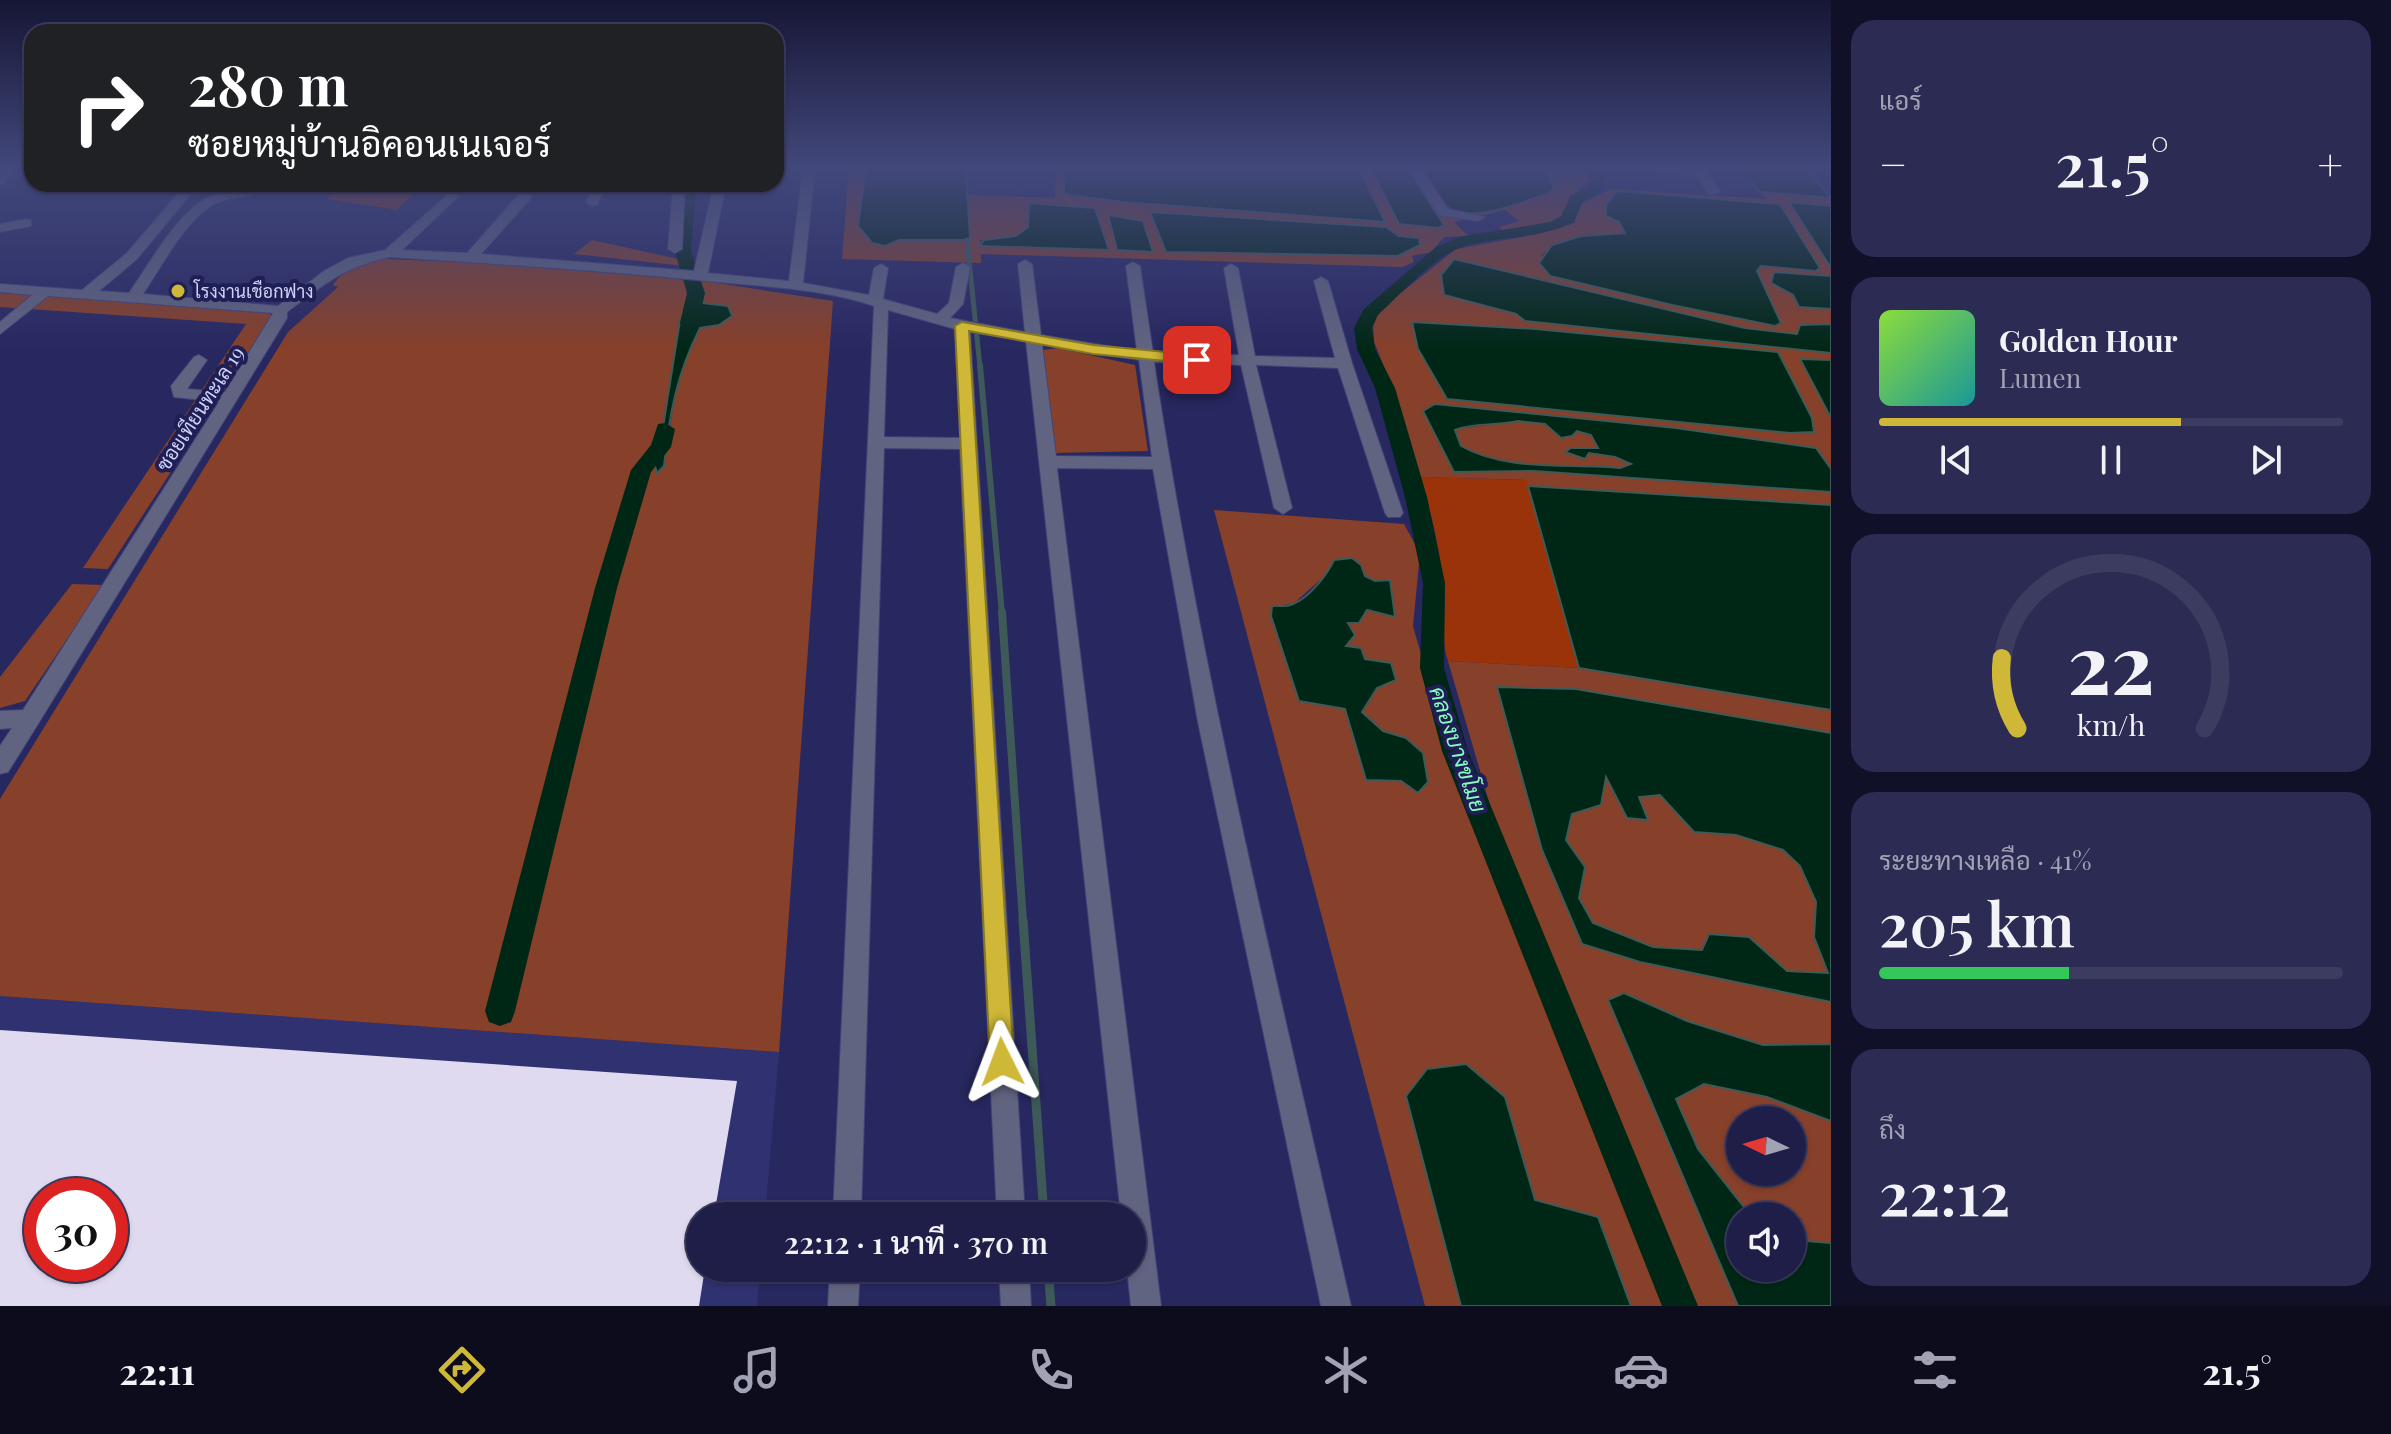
<!DOCTYPE html>
<html lang="th">
<head>
<meta charset="utf-8">
<style>
	:root { --surface:#1e1e49; --page:#2b2b53; --text:#f1f3f6; --muted:#a1a2b4; --line:#3c3c61; --accent:#cfb837 }
	body { margin:0; font-family:"Playfair Display",Sarabun,serif; background:var(--page); color:var(--text); height:100vh; display:flex; flex-direction:column; font-size:30px; white-space:nowrap }
	* { box-sizing:border-box; margin:0 }
	p { font-size:26px; color:var(--muted) }
	.icon { flex:none; width:44px; height:44px; fill:none; stroke:currentColor; stroke-width:2; stroke-linecap:round; stroke-linejoin:round }
	.map { position:relative; flex:1; overflow:hidden }
	.panel { display:flex; flex-direction:column; gap:20px; padding:20px; background:#101028; width:560px }
	.panel>* { flex:none }
	.banner { position:absolute; left:24px; top:24px; width:760px; height:168px; border-radius:24px; box-shadow:0 2px 6px #0004,0 0 0 2px var(--line); background:#202124; color:#fff; overflow:hidden }
	.needle { width:52px; rotate:275deg }
	.fabs { position:absolute; left:1726px; top:1106px; display:grid; gap:16px }
	.fabs a { display:grid; place-items:center; width:80px; height:80px; border-radius:50%; background:var(--surface); box-shadow:0 2px 6px #0004,0 0 0 2px var(--line); font-size:40px }
	.speed { position:absolute; left:24px; top:1178px; display:flex; gap:16px; font-size:40px; font-weight:700; text-align:center }
	.speed>* { display:grid; place-content:center; width:104px; height:104px; border-radius:50%; background:var(--surface); box-shadow:0 2px 6px #0004,0 0 0 2px var(--line); line-height:1 }
	.speed .limit { border:12px solid #d22; background:#fff; color:#111 }
	.pin { position:absolute; display:grid; place-items:center; width:68px; height:68px; color:#fff; margin:-34px; border-radius:16px; box-shadow:0 4px 12px #0006 }
	.me { position:absolute; width:88px; margin:-44px; rotate:357deg; stroke-linejoin:round; filter:drop-shadow(0 0 6px #0008) }
	.turn { display:flex; align-items:center; gap:28px; height:168px; padding:0 32px; font-size:36px }
	.turn .icon { width:104px; height:104px; stroke-width:2.5 }
	.turn b { display:block; font-size:56px; line-height:68px }
	.big { font-size:60px; font-weight:600; line-height:1.1 }
	.panel .tile { flex:1; display:flex; flex-direction:column; justify-content:center; gap:12px; min-width:0; padding:0 28px; border-radius:24px; background:var(--page) }
	.panel .dial { align-items:center; gap:0 }
	.dial svg { height:208px; overflow:visible; fill:none; stroke:var(--line); stroke-width:7; stroke-linecap:round; text-anchor:middle }
	.dial text { fill:var(--text); stroke:none }
	.song { display:flex; align-items:center; gap:24px }
	.cover { width:96px; height:96px; border-radius:12px; background:linear-gradient(135deg,hsl(90 70% 55%),hsl(180 70% 35%)) }
	.played { height:8px; border-radius:4px; background:linear-gradient(90deg,var(--accent) 65%,var(--line) 65%) }
	.keys { display:flex; justify-content:space-around; direction:ltr }
	.heat { display:flex; justify-content:space-between; align-items:center; font-size:44px; direction:ltr }
	.charge { height:12px; border-radius:6px; background:linear-gradient(90deg,#34c759 41%,var(--line) 0) }
	.trip { position:absolute; left:686px; top:1202px; width:460px; height:80px; border-radius:40px; background:var(--surface); box-shadow:0 2px 6px #0004,0 0 0 2px var(--line); font-weight:600; line-height:80px; text-align:center }
	.tab-bar { display:flex; height:128px; justify-content:space-around; align-items:center; background:#0c0c1d; color:var(--muted) }
	.tab-bar .icon { width:56px; height:56px }
	.tab-bar .on { color:var(--accent) }
	.tab-bar b { font-size:36px; color:var(--text) }
	main { display:flex; flex:1; min-height:0 }
	.map>svg:first-child { display:block }
	.built { fill:#303170; fill-rule:evenodd }
	.green { fill:#874029; fill-rule:evenodd }
	.forest { fill:#9b330a }
	.water { fill:#002715; stroke:#3e5a58; stroke-width:2; fill-rule:evenodd }
	.lines { fill:none; stroke-linecap:round; stroke-linejoin:round }
	.stream-far3 { stroke:#3e5a58; stroke-width:5 }
	.stream-far2 { stroke:#3e5a58; stroke-width:6 }
	.stream-far1 { stroke:#3e5a58; stroke-width:8 }
	.stream { stroke:#3e5a58; stroke-width:9 }
	.canal { fill:#002715; fill-rule:evenodd }
	.building { fill:#e0daf0; fill-rule:evenodd }
	.minor-casing { stroke:#424379; stroke-width:2 }
	.minor { fill:#606480; fill-rule:evenodd }
	.route { fill:#cfb837; stroke:#877824; stroke-width:2 }
	.poi-dot { fill:#cfb837; stroke:#1f1e55; stroke-width:3 }
	.labels { text-anchor:middle; dominant-baseline:central; stroke-width:8; stroke-linejoin:round; paint-order:stroke }
	.far-poi-label { font-size:18px; fill:#cdd2f6; stroke:#1f1e55; text-anchor:start }
	.street-label { font-size:20px; fill:#cdd2f6; stroke:#1f1e55 }
	.water-label { font-size:22px; font-style:italic; fill:#87fdbe; stroke:#1f1e55 }
</style>
</head>
<body>
<main>
<div class="map">
<svg width="1831" height="1306" viewBox="0 0 1831 1306">
	<rect width="100%" height="100%" fill="#282861"/>
	<!-- built -->
	<path class="built" d="M0,996L779,1052L765,1216H700V1268H760L757,1306H0ZM42,1196H110V1264H42Z"/>
	<!-- green -->
	<g class="green">
		<path d="M849,168H866L858,226L885,246L899,240H970L968,195L1055,198L1056,168H1064V194L1382,215L1359,168H1370L1399,224H1443L1407,168L1554,188L1547,171L1541,168H1586L1592,178L1570,197L1563,218L1539,226L1503,231L1499,227L1519,221L1505,210L1454,222L1468,236L1444,237L1431,252L1412,256L1414,262L1402,267L981,254V263L842,259ZM1151,212L1386,227L1399,236L1419,238L1166,252ZM1028,227L1109,250L980,246V240L1016,236Z"/>
		<path d="M1612,189L1767,199L1760,192L1831,198V206L1789,203L1831,267V276L1813,275L1772,283L1793,295L1799,307L1831,309V324H1812L1797,334L1745,328L1454,260L1444,295L1516,314L1526,321L1831,353V360L1800,359L1831,418V469L1816,448L1435,404L1423,411L1455,472L1534,471L1831,492V505L1528,486L1526,480L1420,477L1396,396L1374,342L1373,322L1378,311L1456,249L1538,234L1575,223L1576,206ZM1766,202L1780,204L1820,268L1814,271L1761,266L1757,271L1781,323L1774,326L1672,305L1550,276L1542,255C1556,241 1578,234 1598,234C1608,234 1615,237 1625,232L1619,222L1606,216ZM1413,323L1536,329L1778,352L1812,418L1814,432L1790,433L1447,399Z"/>
		<polygon points="592,240 687,261 685,266 574,254"/>
		<path d="M384,259L591,267L654,273L833,301L779,1052L0,996V799L288,332L338,287L333,285C347,266 360,262 384,259ZM696,293L704,294L702,303L719,325L700,328L678,376L664,466L657,472L652,456L661,440L681,321L690,311Z"/>
		<polygon points="0,293 267,311 272,316 108,569 83,568 246,324 0,307"/>
		<polygon points="1058,348 1135,365 1148,451 1054,453 1041,354 1043,350"/>
		<path d="M1518,421L1545,424L1561,438L1577,431L1591,435L1598,448H1571L1615,457L1632,464L1620,468C1568,463 1508,471 1461,446L1455,429Z"/>
		<path d="M1214,510L1404,524L1420,553L1413,626L1464,807L1682,1306H1631L1598,1217L1535,1200L1505,1097L1406,1096L1461,1306H1425ZM1334,560L1361,565L1365,576L1375,581L1394,616L1367,610L1348,623L1345,646L1365,659L1377,688L1362,712L1383,731L1406,738L1401,781L1366,780L1345,709L1299,700L1272,606L1293,604L1328,573Z"/>
		<polygon points="72,584 104,585 25,701 0,708 0,677"/>
		<polygon points="1448,661 1579,668 1831,710 1831,733 1576,689 1497,688 1582,944 1640,962 1831,1002 1831,1044 1763,1045 1687,1021 1624,993 1608,1001 1738,1306 1688,1306 1492,812"/>
		<polygon points="1606,775 1627,818 1647,820 1639,797 1660,795 1694,832 1736,835 1783,850 1801,866 1816,902 1814,937 1828,974 1787,971 1749,937 1702,950 1653,947 1592,923 1579,898 1585,867 1566,840 1572,814"/>
		<path d="M1703,1084L1767,1097L1831,1121V1243L1807,1241L1792,1223V1216L1744,1207L1698,1149L1676,1099ZM1740,1120H1792V1172H1740Z"/>
	</g>
	<!-- forest -->
	<g class="forest">
		<polygon points="331,184 465,184 462,189 418,189 397,210 328,199"/>
		<path d="M1420,477L1527,480L1579,668L1448,661C1440,638 1446,617 1444,593C1441,554 1432,514 1420,477Z"/>
	</g>
	<!-- water -->
	<g class="water">
		<polygon points="866,168 966,168 970,240 899,240 885,246 872,243 858,226"/>
		<polygon points="1064,168 1359,168 1385,222 1123,202 1064,194"/>
		<polygon points="1370,168 1407,168 1444,225 1438,228 1399,224"/>
		<path d="M1541,168L1547,171L1554,188L1549,193C1525,202 1476,221 1452,210C1438,204 1430,182 1422,170Z"/>
		<polygon points="1741,168 1805,168 1831,198 1760,192"/>
		<polygon points="1617,191 1780,204 1820,268 1815,271 1761,266 1757,271 1781,323 1775,326 1672,305 1550,276 1539,263 1552,245 1581,236 1625,233 1619,222 1606,216 1606,205"/>
		<polygon points="1789,202 1831,206 1831,267 1829,265"/>
		<polygon points="1029,203 1095,208 1109,250 980,246 984,240 1016,236 1028,227"/>
		<polygon points="1150,212 1386,227 1399,236 1419,238 1420,245 1398,256 1166,252"/>
		<polygon points="1108,215 1143,221 1153,252 1117,250"/>
		<polygon points="1454,259 1745,328 1797,334 1800,325 1831,324 1831,353 1525,321 1516,314 1444,295 1441,275"/>
		<polygon points="1774,272 1831,276 1831,309 1799,307 1793,295 1771,283"/>
		<path d="M696,293H704L702,303L728,306L732,316L719,325L700,328C677,373 669,415 664,466L657,473L652,456H643L661,440L680,320L690,310Z"/>
		<polygon points="1412,322 1536,329 1778,352 1812,418 1814,432 1790,433 1447,399 1418,349"/>
		<polygon points="1800,359 1831,360 1831,418"/>
		<path d="M1435,404L1676,428L1816,448L1831,469V492L1534,471L1454,472L1423,411ZM1518,421L1545,424L1561,438L1572,436L1577,431L1591,435L1598,448H1571L1565,452L1585,459L1589,453L1615,457L1631,464L1620,468C1569,463 1507,472 1461,446L1455,430C1474,422 1498,426 1518,421Z"/>
		<polygon points="1528,486 1831,505 1831,710 1579,668"/>
		<path d="M1352,558L1361,565L1365,576L1375,581L1390,580L1395,617L1367,610L1359,623H1348L1355,635L1346,646L1361,648L1365,659L1391,663L1396,680L1377,688L1362,712L1383,731L1406,738L1423,753L1428,782L1418,793L1401,781L1366,780L1345,709L1299,701L1271,616L1272,606C1278,606 1287,607 1293,604C1309,598 1327,575 1334,560Z"/>
		<path d="M1497,687L1576,689L1831,733V1002L1640,962L1582,944L1542,850ZM1606,777L1627,818L1648,820L1639,797L1660,795L1694,832L1736,835L1783,850L1800,866L1816,902L1814,937L1828,973L1787,971L1749,937L1709,934L1702,950L1653,947L1593,923L1579,898L1585,867L1566,840L1572,814L1601,805Z"/>
		<polygon points="1624,993 1687,1021 1763,1045 1831,1044 1831,1121 1767,1097 1704,1084 1676,1099 1698,1149 1744,1207 1786,1216 1740,1216 1740,1268 1792,1268 1792,1223 1807,1241 1831,1243 1831,1306 1738,1306 1608,1000"/>
		<polygon points="1466,1064 1505,1097 1535,1200 1598,1217 1631,1306 1461,1306 1406,1096 1427,1069"/>
	</g>
	<g class="lines">
		<!-- stream-far3 -->
		<polyline class="stream-far3" points="967,240 980,367"/>
		<!-- stream-far2 -->
		<polyline class="stream-far2" points="980,365 1002,614"/>
		<!-- stream-far1 -->
		<polyline class="stream-far1" points="1002,612 1023,922"/>
		<!-- stream -->
		<g class="stream">
			<polyline points="1023,920 1044,1216"/>
			<polyline points="1048,1268 1051,1306"/>
		</g>
		<!-- canal -->
		<g class="canal">
			<path d="M1585,168H1600L1606,179L1598,194L1583,201L1574,222C1540,239 1500,236 1465,246C1436,254 1400,295 1378,315L1372,328L1375,349L1395,388L1427,497L1445,583L1444,668L1468,751L1698,1306H1662L1442,751L1420,668L1423,583L1405,497L1375,388L1357,349L1354,328L1364,309L1436,247L1459,237L1550,222L1561,216L1571,195L1587,188L1590,179Z"/>
			<polygon points="680,184 696,184 691,252 705,293 698,323 689,328 680,323 687,293 675,252"/>
			<polygon points="665,423 675,429 671,447 651,472 617,588 515,1011 511,1022 500,1026 489,1022 485,1011 595,588 631,470 651,445 658,424"/>
		</g>
	</g>
	<!-- building -->
	<path class="building" d="M0,1030L737,1081L714,1216H700V1268H705L699,1306H0ZM42,1196H110V1264H42Z"/>
	<g class="lines">
		<!-- minor casing -->
		<g class="minor-casing">
			<g id="minor">
				<polygon points="3,168 16,168 4,184 0,185"/>
				<path d="M803,168H815L803,283L869,295L874,268L881,264L888,268L883,299L937,314L949,303L956,267L963,263L970,267L963,304L950,318L1025,332L1018,264L1025,260L1032,264L1041,335L1137,351L1126,266L1133,262L1140,266L1153,353L1239,355L1224,268L1231,264L1238,268L1255,356L1335,358L1314,281L1321,277L1328,281L1352,363L1403,513L1400,517H1388L1385,513L1338,368L1256,365L1292,508L1283,514L1274,508L1241,365L1154,362C1202,680 1280,993 1351,1306H1321L1198,722L1153,469L1057,468L1161,1306H1131L1127,1268H1132V1216H1121L1026,341L970,332L1025,1216H997L960,449L884,448L861,1216H833L874,306C825,289 769,287 718,282C608,271 499,264 390,257C342,268 326,283 287,312V318L38,724L8,772L0,774V746L12,728L0,729V711L23,710L219,402L174,397L171,386L194,357L199,355L207,360L187,389L225,392L273,313L48,296L0,334V322L32,295L0,292V284L82,290L127,253L186,184H199L137,259L99,291L129,293C148,266 179,210 209,197C218,193 229,192 239,191C251,189 257,184 269,184C253,201 231,194 212,205C183,224 162,266 143,294L278,306L324,271L348,258L385,250L453,190L459,194L458,197L402,250L467,253L521,192L526,191L532,195L531,198L481,254L694,271L714,184H726L708,273L789,281ZM888,310L955,329L960,438L884,437ZM1042,344L1139,360L1152,457L1056,456Z"/>
				<polygon points="1408,168 1421,168 1448,209 1485,217 1478,221 1439,215"/>
				<polygon points="1655,168 1704,168 1721,192 1710,195 1695,174 1661,172"/>
				<polygon points="436,184 524,184 507,191 441,190 437,189"/>
				<polygon points="595,184 607,184 597,205 592,206 586,202"/>
				<polygon points="673,184 685,184 682,249 675,253 668,249"/>
				<polygon points="26,219 31,220 31,226 0,232 0,224"/>
				<polygon points="830,1268 860,1268 858,1306 828,1306"/>
				<polygon points="999,1268 1029,1268 1031,1306 1001,1306"/>
			</g>
		</g>
		<!-- minor -->
		<use href="#minor" class="minor"/>
	</g>
	<!-- sky -->
	<linearGradient id="sky" x2="0" y2="1"><stop stop-color="#161635"/><stop offset="0.48" stop-color="#42487b"/><stop offset="1" stop-color="#42487b" stop-opacity="0"/></linearGradient>
	<rect width="1831" height="351" fill="url(#sky)"/>
	<!-- route -->
	<polygon class="route" points="962,322 1093,345 1197,355 1204,360 1197,364 1093,354 969,331 1014,1062 1010,1070 1002,1074 994,1070 990,1062 955,326"/>
	<!-- markers -->
	<circle class="poi-dot" cx="178" cy="291" r="8"/>
	<g class="labels">
		<!-- far-poi labels -->
		<g class="far-poi-label">
			<text x="194" y="291">โรงงานเชือกฟาง</text>
		</g>
		<!-- street labels -->
		<g class="street-label">
			<text transform="translate(199 408) rotate(-57)">ซอยเทียนทะเล 19</text>
		</g>
		<!-- water labels -->
		<g class="water-label">
			<text transform="translate(1459 749) rotate(71)">คลองบางขโมย</text>
		</g>
	</g>
</svg>
<div class="fabs">
<a><svg class="needle" viewBox="-14 -14 28 28"><path d="M0-13l5 13h-10z" fill="#e53935"/><path d="M0 13l5-13h-10z" fill="#a1a2b4"/></svg></a>
<a><svg class="icon" aria-label="sound" viewBox="0 0 24 24"><path d="M4 9h4l5-4v14l-5-4H4zM17 9q2 3 0 6"/></svg></a>
</div>
<div class="speed"><div class="limit">30</div></div>
<div class="pin" style="left:1197px;top:360px;background:#d93025"><svg class="icon" aria-label="arrive" viewBox="0 0 24 24"><path d="M6 21V4h12l-3 4 3 4H6"/></svg></div>
<svg class="me" style="left:1002px;top:1062px" viewBox="-20 -20 40 40"><path d="M0-17L14 15 0 8-14 15z" fill="#cfb837" stroke="#fff" stroke-width="4"/></svg>
<div class="trip">22:12 · 1 นาที · 370 m</div>
<div class="banner">
<div class="turn"><svg class="icon" aria-label="right" viewBox="0 0 24 24"><path d="M7 20v-9h11M14 6l5 5-5 5"/></svg><div><b>280 m</b>ซอยหมู่บ้านอิคอนเนเจอร์</div></div>
</div>
</div>
<section class="panel">
<div class="tile"><p>แอร์</p>
<div class="heat"><a>−</a><b class="big">21.5°</b><a>+</a></div>
</div>
<div class="tile">
<div class="song"><i class="cover"></i><div><b>Golden Hour</b><p>Lumen</p></div></div>
<div class="played"></div>
<div class="keys"><svg class="icon" aria-label="previous" viewBox="0 0 24 24"><path d="M18 5L8 12l10 7zM5 5v14"/></svg><svg class="icon" aria-label="pause" viewBox="0 0 24 24"><path d="M8 5v14M16 5v14"/></svg><svg class="icon" aria-label="next" viewBox="0 0 24 24"><path d="M6 5l10 7-10 7zM19 5v14"/></svg></div>
</div>
<div class="tile dial"><svg viewBox="0 0 100 80">
<path d="M14 69A42 42 0 1 1 86 69"/>
<path d="M14 69A42 42 0 0 1 8 42" stroke="#cfb837"/>
<text x="50" y="56" font-size="32" font-weight="700">22</text>
<text x="50" y="72" font-size="11">km/h</text>
</svg></div>
<div class="tile"><p>ระยะทางเหลือ · 41%</p><b class="big">205 km</b><div class="charge"></div></div>
<div class="tile"><p>ถึง</p><b class="big">22:12</b></div>
</section>
</main>
<nav class="tab-bar">
<b>22:11</b>
<svg class="icon on" aria-label="directions" viewBox="0 0 24 24"><path d="M12 3l9 9-9 9-9-9zM9 14v-3h6M13 9l2 2-2 2"/></svg>
<svg class="icon" aria-label="music" viewBox="0 0 24 24"><path d="M9 18V5l10-2v13"/><circle cx="6" cy="18" r="3"/><circle cx="16" cy="16" r="3"/></svg>
<svg class="icon" aria-label="phone" viewBox="0 0 24 24"><path d="M5 4h4l2 5-3 2q2 4 5 5l2-3 5 2v4C11 20 4 13 5 4z"/></svg>
<svg class="icon" aria-label="climate" viewBox="0 0 24 24"><path d="M12 3v18M4 7l16 10M4 17L20 7"/></svg>
<svg class="icon" aria-label="car" viewBox="0 0 24 24"><path d="M5 17H2v-5l4-1 3-4h7l3 4 3 1v5h-3M9 17h6M6 11h13"/><circle cx="7" cy="17" r="2"/><circle cx="17" cy="17" r="2"/></svg>
<svg class="icon" aria-label="filters" viewBox="0 0 24 24"><path d="M4 7h16M4 17h16"/><circle cx="9" cy="7" r="2"/><circle cx="15" cy="17" r="2"/></svg>
<b>21.5°</b>
</nav>
</body>
</html>
